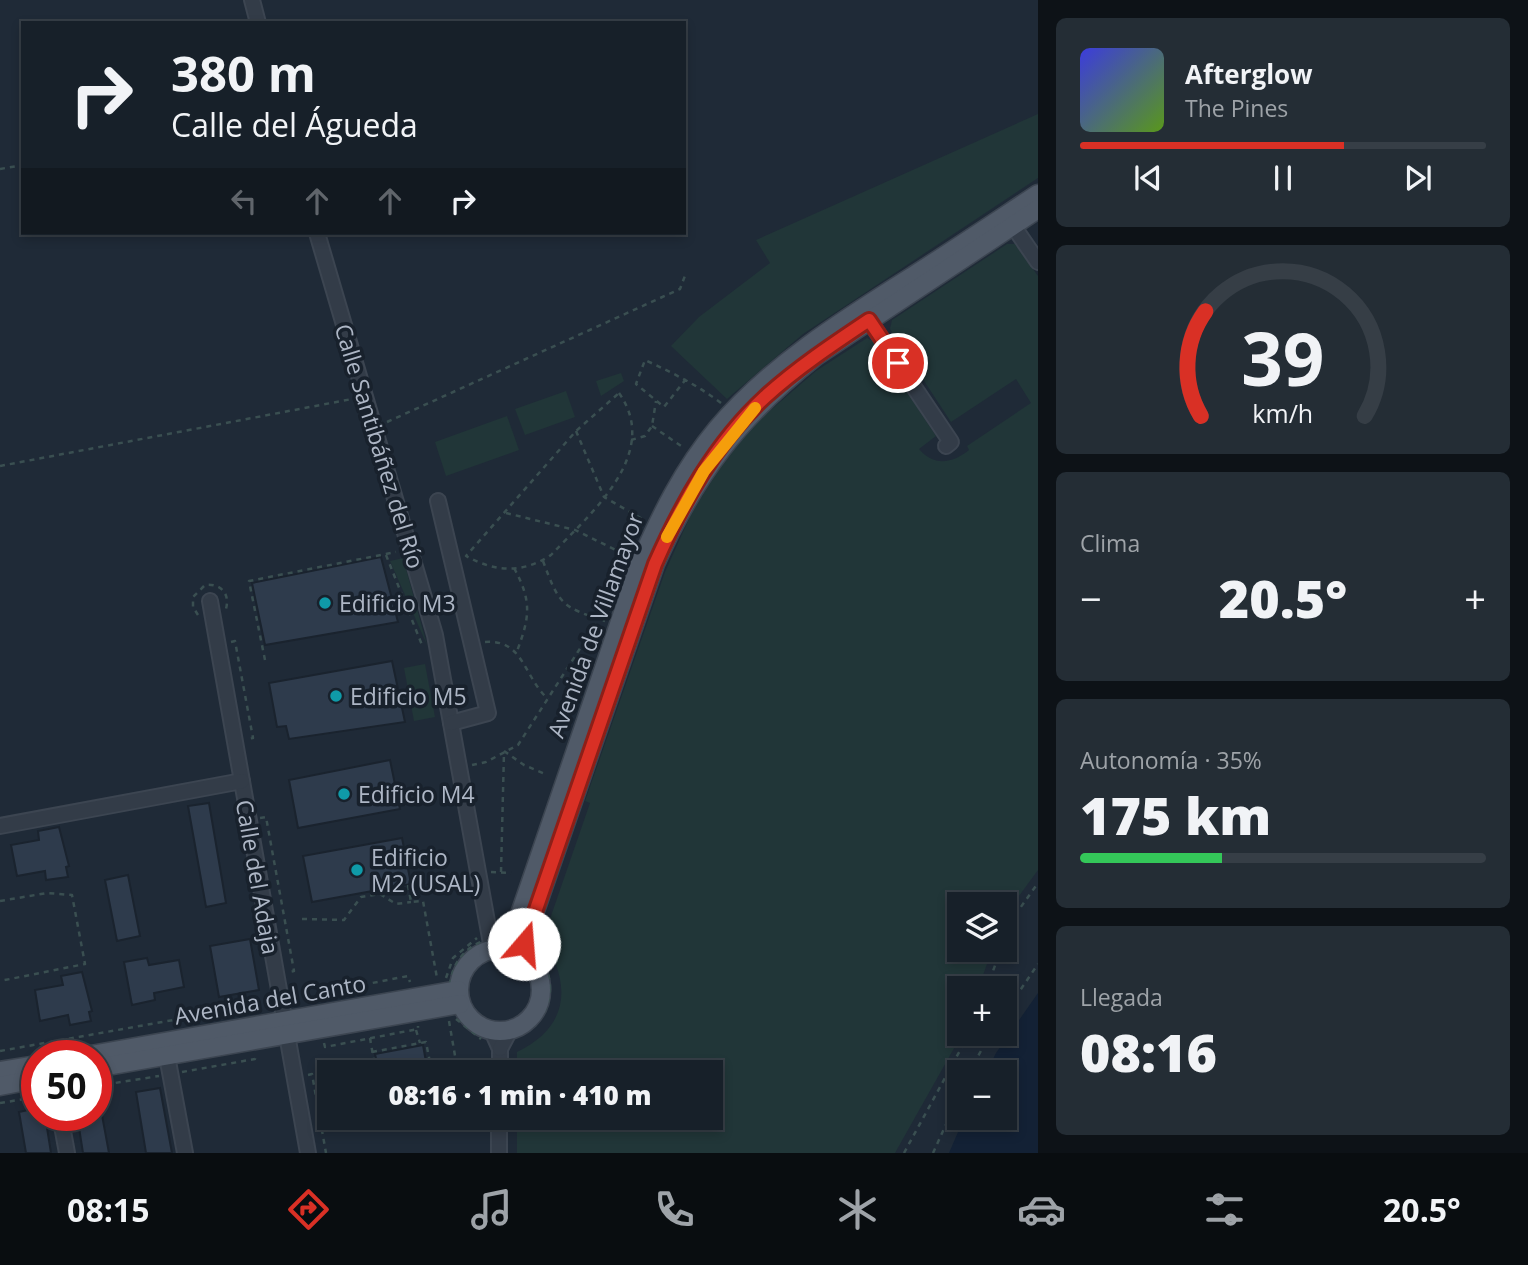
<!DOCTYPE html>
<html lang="es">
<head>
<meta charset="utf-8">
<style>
	:root { --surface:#172029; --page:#242d35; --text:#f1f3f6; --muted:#9ea3a8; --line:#363e46; --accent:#d93025 }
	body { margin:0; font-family:"Open Sans",sans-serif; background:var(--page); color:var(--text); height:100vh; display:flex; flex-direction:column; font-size:26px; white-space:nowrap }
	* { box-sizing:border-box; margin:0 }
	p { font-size:23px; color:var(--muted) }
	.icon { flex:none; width:38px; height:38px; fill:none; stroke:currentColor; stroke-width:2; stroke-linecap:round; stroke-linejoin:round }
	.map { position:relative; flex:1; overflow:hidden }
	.side { display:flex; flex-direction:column; gap:18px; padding:18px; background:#0d1217; width:490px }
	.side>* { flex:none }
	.top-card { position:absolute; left:21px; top:21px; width:665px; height:214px; border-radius:0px; box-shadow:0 4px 10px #0003,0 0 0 2px var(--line); background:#172029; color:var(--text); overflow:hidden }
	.fabs { position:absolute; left:947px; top:892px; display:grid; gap:14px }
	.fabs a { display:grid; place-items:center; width:70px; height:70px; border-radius:0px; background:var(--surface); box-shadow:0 4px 10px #0003,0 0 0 2px var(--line); font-size:35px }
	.speed { position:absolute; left:21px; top:1040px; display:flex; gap:14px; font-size:35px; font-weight:700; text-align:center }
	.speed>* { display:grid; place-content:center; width:91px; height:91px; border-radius:50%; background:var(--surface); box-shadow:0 4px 10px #0003,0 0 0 2px var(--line); line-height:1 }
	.speed .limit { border:10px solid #d22; background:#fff; color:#111 }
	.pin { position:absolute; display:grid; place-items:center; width:60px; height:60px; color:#fff; margin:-30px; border:4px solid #fff; border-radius:50%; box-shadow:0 2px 7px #0007 }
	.me { position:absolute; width:77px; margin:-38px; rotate:18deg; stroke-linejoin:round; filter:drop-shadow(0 0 5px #0008) }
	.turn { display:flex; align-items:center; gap:24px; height:147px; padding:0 35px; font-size:32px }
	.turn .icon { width:91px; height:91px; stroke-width:2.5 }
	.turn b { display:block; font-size:49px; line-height:60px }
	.lanes { display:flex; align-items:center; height:66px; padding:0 35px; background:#0003; justify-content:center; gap:35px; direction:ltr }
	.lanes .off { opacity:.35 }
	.big { font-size:52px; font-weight:800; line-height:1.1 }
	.side .card { flex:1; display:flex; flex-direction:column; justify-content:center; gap:10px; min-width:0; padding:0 24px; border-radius:10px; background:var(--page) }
	.side .dial { align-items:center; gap:0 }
	.dial svg { height:182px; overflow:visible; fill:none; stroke:var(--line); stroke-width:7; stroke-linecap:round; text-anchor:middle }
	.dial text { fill:var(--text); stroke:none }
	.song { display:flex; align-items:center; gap:21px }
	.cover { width:84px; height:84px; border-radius:10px; background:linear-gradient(135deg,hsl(240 70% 55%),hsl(90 70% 35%)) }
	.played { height:7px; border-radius:4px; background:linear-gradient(90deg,var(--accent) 65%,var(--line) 65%) }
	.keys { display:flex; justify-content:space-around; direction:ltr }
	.heat { display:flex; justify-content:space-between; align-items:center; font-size:38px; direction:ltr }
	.charge { height:10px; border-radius:5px; background:linear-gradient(90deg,#34c759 35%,var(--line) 0) }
	.trip { position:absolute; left:317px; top:1060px; width:406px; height:70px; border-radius:0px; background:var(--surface); box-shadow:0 4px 10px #0003,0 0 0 2px var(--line); font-weight:800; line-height:70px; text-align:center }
	.tabs { display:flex; height:112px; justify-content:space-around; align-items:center; background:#090d10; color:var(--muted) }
	.tabs .icon { width:49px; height:49px }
	.tabs .selected { color:var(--accent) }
	.tabs b { font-size:32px; color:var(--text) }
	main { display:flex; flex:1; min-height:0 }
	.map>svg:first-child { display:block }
	.green { fill:#213638 }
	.water { fill:#132135 }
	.building { fill:#2e3b4c; stroke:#1a232e; stroke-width:2 }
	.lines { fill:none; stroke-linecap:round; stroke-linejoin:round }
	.minor-casing { stroke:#3c4551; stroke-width:18 }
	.major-casing { stroke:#3c4551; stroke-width:21 }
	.path { stroke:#3a4f51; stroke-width:2.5; stroke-dasharray:5 5; stroke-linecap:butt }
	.minor { stroke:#333c48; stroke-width:14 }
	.major { stroke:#505a68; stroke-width:18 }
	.route-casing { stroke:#8d1f18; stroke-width:18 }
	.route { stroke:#d93025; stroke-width:12 }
	.slow { stroke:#f59e0b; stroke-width:12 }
	.culture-dot { fill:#0f9aa8; stroke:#18212c; stroke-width:2.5 }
	.labels { text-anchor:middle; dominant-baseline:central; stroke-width:7; stroke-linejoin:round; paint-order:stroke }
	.street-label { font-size:23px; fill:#adb6c5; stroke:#18212c }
	.poi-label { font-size:23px; fill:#adb6c5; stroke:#18212c; text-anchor:start }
</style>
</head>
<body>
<main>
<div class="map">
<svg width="1038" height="1153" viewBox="0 0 1038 1153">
	<rect width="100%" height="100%" fill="#1f2a37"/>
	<!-- green -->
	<g class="green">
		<polygon points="1038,114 1038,178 803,334 727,399 671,346 699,317 770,263 756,240"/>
		<path d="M1007,244H1015L1038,276V870L1005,915L1004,905H959V950H992L978,989H959V1034H962L895,1153H517V1118H710V1073H517V1052C569,1027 572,985 543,939L590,803L585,801L665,572L692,512L725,460L759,420L816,371L867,338L873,341L936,436L919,449C934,467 953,463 969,450L967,446L1031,403L1016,379L951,422L890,329L892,320Z"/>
		<polygon points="621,373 624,381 601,396 596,381"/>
		<polygon points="566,391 575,417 525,435 515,409"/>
		<polygon points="507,416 519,450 446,476 435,442"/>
		<polygon points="403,558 427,645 390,561"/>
		<polygon points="425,664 435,717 414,721 404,668"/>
	</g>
	<!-- water -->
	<polygon class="water" points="1038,993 1038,1153 949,1153 964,1118 1004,1118 1004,1073 986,1073 996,1053"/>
	<!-- building -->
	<g class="building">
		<polygon points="381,557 398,622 265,645 252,583"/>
		<polygon points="392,661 405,722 289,739 286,726 277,727 269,683"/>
		<polygon points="390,760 400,809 298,828 289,780"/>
		<polygon points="209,803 226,903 206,907 188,806"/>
		<polygon points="59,827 69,866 66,867 68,877 46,880 45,871 17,876 11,845 39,840 38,831"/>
		<polygon points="402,838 411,884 312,902 303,856"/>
		<polygon points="128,875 140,936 117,941 105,880"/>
		<polygon points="250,939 259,990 219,997 210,946"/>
		<polygon points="147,958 149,965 179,960 184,987 154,993 155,1000 132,1005 124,962"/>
		<polygon points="82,972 92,1011 89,1012 91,1021 70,1025 68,1015 40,1021 35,990 63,985 61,976"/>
		<polygon points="423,1045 428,1073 379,1073 375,1054"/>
		<polygon points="160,1088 172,1153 146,1153 136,1092"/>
		<polygon points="37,1108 37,1115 45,1115 51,1153 26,1153 19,1112"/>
		<polygon points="77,1115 102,1115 109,1153 83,1153"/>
	</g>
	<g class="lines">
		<!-- minor casing -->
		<g class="minor-casing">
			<g id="minor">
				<polyline points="252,0 258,23"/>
				<polyline points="1007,217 1038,262"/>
				<polyline points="317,233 435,635 492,949"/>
				<polyline points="864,313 951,442 946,446"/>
				<polyline points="438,501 488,713 451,723"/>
				<polyline points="210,601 308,1153"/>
				<polyline points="0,826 242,781"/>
				<polyline points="492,1031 500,1049 500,1073"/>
				<polyline points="500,1049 510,1030"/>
				<polyline points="167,1056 185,1153"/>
				<polyline points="60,1115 67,1153"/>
				<polyline points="499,1153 499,1118"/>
			</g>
		</g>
		<!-- major casing -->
		<g class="major-casing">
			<g id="major">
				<circle cx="500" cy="990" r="41"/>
				<path d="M508,949L640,563C661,515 683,470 717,429C771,365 843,320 913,276C955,249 997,221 1038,194"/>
				<path d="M520,954L655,564C695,474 739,417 816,356L1038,209"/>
				<polyline points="91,1055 458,990"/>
				<polyline points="96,1068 460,1004"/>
				<polyline points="0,1071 37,1065"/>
				<polyline points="0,1086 37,1079"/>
			</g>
		</g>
		<!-- path -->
		<g class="path">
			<polyline points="0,169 23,165"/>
			<path d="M686,379L664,407L636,384L645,360C673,373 697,385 721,403"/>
			<path d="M619,393C662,454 590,514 551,555C522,574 495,572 466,556L576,431Z"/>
			<polyline points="387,422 680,289 686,273"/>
			<polyline points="652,426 684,448"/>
			<polyline points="576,431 604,497 642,519"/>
			<polyline points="631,440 645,436 652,426 656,401"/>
			<polyline points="0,466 352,399"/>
			<polyline points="506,513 575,530 628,556"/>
			<polyline points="386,555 422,645"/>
			<path d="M543,561C559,604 561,607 605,621"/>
			<path d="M514,568C532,601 530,617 517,651"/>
			<path d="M198,615L193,607V597L205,585C223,583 231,596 225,612"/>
			<polyline points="231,642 235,641 253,738 247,739"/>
			<path d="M485,642C524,639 523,676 548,699"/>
			<polyline points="265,660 249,581 396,552"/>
			<polyline points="504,751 524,765 545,774"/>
			<polyline points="472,765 486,762 518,745 599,619"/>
			<polyline points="260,818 266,817 294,971 288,972"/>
			<polyline points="491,872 511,873"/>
			<polyline points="501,872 504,752"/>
			<polyline points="408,885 411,902 423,901 437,978"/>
			<polyline points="0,901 47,893 72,895 85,964 0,981"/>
			<polyline points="302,919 344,920 361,897 380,894 396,904 411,902"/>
			<circle cx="500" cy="988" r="50"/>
			<polyline points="1004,943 1018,911 1038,883"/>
			<polyline points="446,978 453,958 477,938"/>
			<polyline points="986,989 1001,950"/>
			<polyline points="323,1000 321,993 408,976 410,982"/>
			<polyline points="1004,1014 1038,964"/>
			<polyline points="456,1019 481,1039"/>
			<polyline points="449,1021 458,1073"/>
			<polyline points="416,1030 420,1043"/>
			<polyline points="370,1038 376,1073"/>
			<polyline points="324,1043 325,1047 418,1029 418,1026"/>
			<polyline points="0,1051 246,1007 247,1012"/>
			<polyline points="372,1052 426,1042 432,1073"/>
			<polyline points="51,1055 78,1050"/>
			<polyline points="182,1072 255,1059 255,1056"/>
			<polyline points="969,1073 990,1034"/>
			<polyline points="308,1075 312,1074 326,1153"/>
			<polyline points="96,1086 159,1076"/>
			<polyline points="0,1103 37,1097"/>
			<polyline points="318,1103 329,1101"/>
			<polyline points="385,1118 387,1129 441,1118"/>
			<polyline points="459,1127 467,1126 466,1118"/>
			<polyline points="904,1153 969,1034"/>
			<polyline points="933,1153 959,1096"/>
		</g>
		<!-- minor -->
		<use href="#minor" class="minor"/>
		<!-- major -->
		<use href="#major" class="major"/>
	</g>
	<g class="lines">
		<!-- route casing -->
		<g class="route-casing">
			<path id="route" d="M524,944L655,564C682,503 715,443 765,397C797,368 833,344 869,320L898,363"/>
		</g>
		<!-- route -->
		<use href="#route" class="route"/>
		<!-- slow -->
		<polyline class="slow" points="667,537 704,471 755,408"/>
	</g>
	<!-- markers -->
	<g class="culture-dot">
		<circle cx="325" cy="603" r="7"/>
		<circle cx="336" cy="696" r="7"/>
		<circle cx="344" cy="794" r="7"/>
		<circle cx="357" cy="870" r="7"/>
	</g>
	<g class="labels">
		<!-- street labels -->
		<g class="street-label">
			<text transform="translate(380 446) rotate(73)">Calle Santibáñez del Río</text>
			<text transform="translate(595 625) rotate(-70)">Avenida de Villamayor</text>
			<text transform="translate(258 877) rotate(80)">Calle del Adaja</text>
			<text transform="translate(270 999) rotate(-10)">Avenida del Canto</text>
		</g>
		<!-- poi labels -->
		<g class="poi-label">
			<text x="339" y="603">Edificio M3</text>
			<text x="350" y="696">Edificio M5</text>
			<text x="358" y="794">Edificio M4</text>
			<text x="371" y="857">Edificio<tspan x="371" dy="26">M2 (USAL)</tspan></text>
		</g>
	</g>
</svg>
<div class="fabs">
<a><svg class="icon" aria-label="layers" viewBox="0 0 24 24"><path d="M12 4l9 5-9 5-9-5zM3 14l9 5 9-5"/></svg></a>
<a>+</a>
<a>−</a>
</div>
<div class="speed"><div class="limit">50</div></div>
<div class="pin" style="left:898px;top:363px;background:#d93025"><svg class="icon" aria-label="arrive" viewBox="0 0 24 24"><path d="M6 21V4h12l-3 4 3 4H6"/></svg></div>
<svg class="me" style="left:524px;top:944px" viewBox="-20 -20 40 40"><circle r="19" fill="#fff"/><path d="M0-13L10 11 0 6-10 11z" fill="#d93025"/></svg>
<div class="trip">08:16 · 1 min · 410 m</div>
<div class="top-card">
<div class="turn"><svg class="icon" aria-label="right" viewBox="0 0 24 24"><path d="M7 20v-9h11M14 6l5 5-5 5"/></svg><div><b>380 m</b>Calle del Águeda</div></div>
<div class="lanes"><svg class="icon off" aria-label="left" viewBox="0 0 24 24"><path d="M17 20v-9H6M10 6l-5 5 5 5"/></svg><svg class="icon off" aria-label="ahead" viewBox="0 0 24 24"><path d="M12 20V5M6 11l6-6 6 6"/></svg><svg class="icon off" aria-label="ahead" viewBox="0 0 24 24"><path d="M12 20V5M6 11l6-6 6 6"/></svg><svg class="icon" aria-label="right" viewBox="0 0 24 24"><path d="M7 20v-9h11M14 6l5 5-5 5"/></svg></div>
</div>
</div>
<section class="side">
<div class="card">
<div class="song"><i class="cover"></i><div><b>Afterglow</b><p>The Pines</p></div></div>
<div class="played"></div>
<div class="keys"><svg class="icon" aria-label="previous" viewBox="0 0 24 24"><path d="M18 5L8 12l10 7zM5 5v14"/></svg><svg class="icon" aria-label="pause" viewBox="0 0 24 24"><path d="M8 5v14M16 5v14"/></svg><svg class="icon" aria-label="next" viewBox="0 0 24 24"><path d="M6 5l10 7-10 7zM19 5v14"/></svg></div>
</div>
<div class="card dial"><svg viewBox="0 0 100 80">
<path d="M14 69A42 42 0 1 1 86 69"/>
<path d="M14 69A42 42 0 0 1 16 23" stroke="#d93025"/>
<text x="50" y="56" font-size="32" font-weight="700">39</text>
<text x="50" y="72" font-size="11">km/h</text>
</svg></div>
<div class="card"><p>Clima</p>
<div class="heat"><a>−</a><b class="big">20.5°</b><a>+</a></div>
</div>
<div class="card"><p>Autonomía · 35%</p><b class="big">175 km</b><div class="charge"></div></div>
<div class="card"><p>Llegada</p><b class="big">08:16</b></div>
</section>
</main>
<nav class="tabs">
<b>08:15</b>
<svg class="icon selected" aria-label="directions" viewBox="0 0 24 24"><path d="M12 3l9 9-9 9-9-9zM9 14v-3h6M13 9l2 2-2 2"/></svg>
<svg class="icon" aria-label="music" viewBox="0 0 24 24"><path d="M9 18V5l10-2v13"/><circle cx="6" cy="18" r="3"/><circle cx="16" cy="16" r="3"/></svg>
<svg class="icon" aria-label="phone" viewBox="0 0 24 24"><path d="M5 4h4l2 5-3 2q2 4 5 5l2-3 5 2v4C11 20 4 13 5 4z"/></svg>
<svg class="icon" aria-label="climate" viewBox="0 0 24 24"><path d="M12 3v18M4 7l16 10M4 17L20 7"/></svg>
<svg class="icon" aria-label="car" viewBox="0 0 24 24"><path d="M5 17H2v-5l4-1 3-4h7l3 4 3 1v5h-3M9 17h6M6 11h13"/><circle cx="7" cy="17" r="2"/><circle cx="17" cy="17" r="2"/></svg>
<svg class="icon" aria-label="filters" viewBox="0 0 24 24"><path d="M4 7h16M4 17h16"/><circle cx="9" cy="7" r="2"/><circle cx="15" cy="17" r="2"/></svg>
<b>20.5°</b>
</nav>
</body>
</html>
